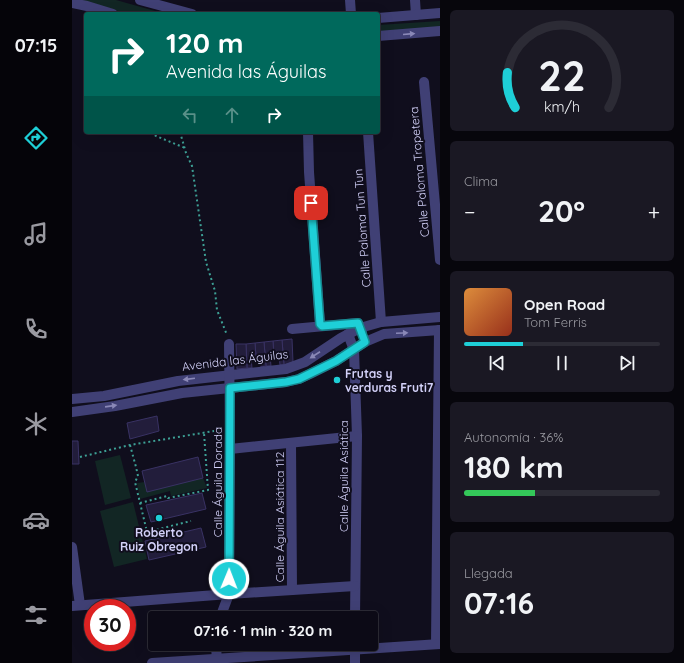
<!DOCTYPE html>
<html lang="es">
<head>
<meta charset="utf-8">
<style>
	:root { --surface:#0c0a16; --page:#1a1823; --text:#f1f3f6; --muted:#9a9aa1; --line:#2c2b35; --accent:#1ecfd7 }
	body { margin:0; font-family:Quicksand,sans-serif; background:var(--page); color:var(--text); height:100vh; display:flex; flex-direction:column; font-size:15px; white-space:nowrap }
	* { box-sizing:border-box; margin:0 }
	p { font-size:13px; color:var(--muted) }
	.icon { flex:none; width:22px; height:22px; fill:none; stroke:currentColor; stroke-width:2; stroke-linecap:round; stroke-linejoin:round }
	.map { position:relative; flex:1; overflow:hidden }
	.sheet { display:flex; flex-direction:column; gap:10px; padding:10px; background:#07060c; width:244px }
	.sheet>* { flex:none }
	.guide { position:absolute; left:12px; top:12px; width:296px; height:122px; border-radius:4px; box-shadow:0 4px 16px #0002,0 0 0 1px var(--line); background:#00695c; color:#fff; overflow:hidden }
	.speed { position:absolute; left:12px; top:599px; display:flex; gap:8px; font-size:20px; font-weight:700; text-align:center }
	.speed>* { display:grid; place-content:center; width:52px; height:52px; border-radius:50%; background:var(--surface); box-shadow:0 4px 16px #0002,0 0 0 1px var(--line); line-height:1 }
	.speed .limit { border:6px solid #d22; background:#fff; color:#111 }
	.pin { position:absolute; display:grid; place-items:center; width:34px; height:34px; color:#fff; margin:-17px; border-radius:8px; box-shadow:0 2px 6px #0006 }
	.me { position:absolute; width:44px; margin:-22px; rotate:1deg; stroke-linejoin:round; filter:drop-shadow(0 0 3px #0008) }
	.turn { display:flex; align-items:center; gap:14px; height:84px; padding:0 16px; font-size:18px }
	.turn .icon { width:52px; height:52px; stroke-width:2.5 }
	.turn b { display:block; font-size:28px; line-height:34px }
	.lanes { display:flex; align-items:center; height:38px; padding:0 16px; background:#0003; justify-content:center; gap:20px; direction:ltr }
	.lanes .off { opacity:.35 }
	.big { font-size:30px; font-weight:700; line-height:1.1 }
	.sheet .widget { flex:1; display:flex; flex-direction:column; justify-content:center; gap:6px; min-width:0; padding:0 14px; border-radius:6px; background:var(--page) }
	.sheet .dial { align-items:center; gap:0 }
	.dial svg { height:104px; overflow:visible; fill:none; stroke:var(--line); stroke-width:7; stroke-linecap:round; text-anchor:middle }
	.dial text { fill:var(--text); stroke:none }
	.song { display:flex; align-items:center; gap:12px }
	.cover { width:48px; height:48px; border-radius:6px; background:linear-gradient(135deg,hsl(30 70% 55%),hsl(10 70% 35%)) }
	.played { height:4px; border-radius:2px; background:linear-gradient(90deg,var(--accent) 30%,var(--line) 30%) }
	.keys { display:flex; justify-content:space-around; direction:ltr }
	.heat { display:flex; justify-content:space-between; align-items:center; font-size:22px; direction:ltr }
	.charge { height:6px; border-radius:3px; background:linear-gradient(90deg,#34c759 36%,var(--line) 0) }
	.trip { position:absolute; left:76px; top:611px; width:230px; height:40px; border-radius:4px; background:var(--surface); box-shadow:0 4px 16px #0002,0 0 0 1px var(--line); font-weight:700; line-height:40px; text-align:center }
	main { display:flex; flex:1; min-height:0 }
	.dock { display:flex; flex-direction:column; width:72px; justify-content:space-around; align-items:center; background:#050409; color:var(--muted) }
	.dock .icon { width:28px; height:28px }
	.dock .selected { color:var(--accent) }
	.dock b { font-size:18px; color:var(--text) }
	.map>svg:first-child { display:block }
	.green { fill:#122624 }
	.building { fill:#221d3b; stroke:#393264 }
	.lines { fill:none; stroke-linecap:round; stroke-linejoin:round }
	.path { stroke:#3da095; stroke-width:2; stroke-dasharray:2 3; stroke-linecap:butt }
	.minor { stroke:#404075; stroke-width:10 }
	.oneway { fill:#8a88b7 }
	.route-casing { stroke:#14878c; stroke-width:10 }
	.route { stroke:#1ecfd7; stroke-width:7 }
	.poi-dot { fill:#1ecfd7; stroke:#100e1d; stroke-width:1.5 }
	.labels { text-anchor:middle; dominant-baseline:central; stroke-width:4; stroke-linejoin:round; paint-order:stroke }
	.street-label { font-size:12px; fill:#d3d1f9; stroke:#100e1d }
	.poi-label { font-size:12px; font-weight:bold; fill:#d3d1f9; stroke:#100e1d; text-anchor:start }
</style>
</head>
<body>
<main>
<nav class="dock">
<b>07:15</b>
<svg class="icon selected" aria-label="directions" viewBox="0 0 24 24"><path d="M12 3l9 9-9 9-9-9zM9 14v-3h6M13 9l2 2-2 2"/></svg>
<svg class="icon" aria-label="music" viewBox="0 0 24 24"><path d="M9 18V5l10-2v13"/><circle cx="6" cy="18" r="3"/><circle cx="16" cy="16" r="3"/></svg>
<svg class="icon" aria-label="phone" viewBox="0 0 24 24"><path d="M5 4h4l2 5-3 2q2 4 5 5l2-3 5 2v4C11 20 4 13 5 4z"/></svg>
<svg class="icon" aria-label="climate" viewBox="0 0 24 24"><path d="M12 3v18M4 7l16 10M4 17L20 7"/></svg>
<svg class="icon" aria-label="car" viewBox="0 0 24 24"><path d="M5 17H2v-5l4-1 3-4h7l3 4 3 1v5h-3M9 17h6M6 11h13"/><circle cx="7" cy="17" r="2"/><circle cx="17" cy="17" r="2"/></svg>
<svg class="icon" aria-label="filters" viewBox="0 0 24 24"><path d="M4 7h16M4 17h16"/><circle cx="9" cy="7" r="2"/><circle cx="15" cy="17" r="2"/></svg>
</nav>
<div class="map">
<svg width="368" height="663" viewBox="0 0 368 663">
	<rect width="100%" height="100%" fill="#100e1d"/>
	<!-- green -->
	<g class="green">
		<polygon points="8,0 44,0 94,14 56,14"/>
		<polygon points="368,21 368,27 306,32 306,25"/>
		<polygon points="48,455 59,498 33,505 23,461"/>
		<polygon points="131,478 135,488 99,496 98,491 68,499 65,483 73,482 75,491"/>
		<polygon points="61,502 75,559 42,567 28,511"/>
	</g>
	<!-- building -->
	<g class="building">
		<polygon points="220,339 221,362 212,365 210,340"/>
		<polygon points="210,340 212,365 208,365 207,355 202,356 201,341"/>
		<polygon points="201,341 202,356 198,356 199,366 194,366 192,342"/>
		<polygon points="192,342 194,366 189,367 188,357 184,357 183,343"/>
		<polygon points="183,343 184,357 179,358 180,368 175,368 174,344"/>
		<polygon points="164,344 174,344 175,368 165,369"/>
		<polygon points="85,416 87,431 58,439 55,423"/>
		<polygon points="0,441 6,441 7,464 0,464"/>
		<polygon points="126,457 131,478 75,492 70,471"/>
		<polygon points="130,493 134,509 79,522 74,505"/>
		<polygon points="129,528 134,547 77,560 73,541"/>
	</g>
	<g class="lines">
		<!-- path -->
		<g class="path">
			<polyline points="79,132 84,136 113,148"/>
			<polyline points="108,132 114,153 120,166 134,262 143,291 145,310 155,335"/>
			<polyline points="58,445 64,467 66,476 63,482 75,532 119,521"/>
			<polyline points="8,457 58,445 148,430"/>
			<polyline points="68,503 95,496 96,498 136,490 132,433"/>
		</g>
		<!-- minor -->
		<g class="minor">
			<polyline points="68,0 120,14"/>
			<polyline points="278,0 279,14"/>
			<polyline points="343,0 344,15"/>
			<polyline points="0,3 15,6 41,14"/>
			<polyline points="306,18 368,13"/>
			<polyline points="306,36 368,31"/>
			<polyline points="352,82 368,260"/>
			<polyline points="236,132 237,172 248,324 250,326"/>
			<polyline points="296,132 309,322"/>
			<polyline points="220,329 286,323 290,332"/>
			<polyline points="276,334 282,350 285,436 283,618"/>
			<polyline points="0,399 32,396 106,381 214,369 233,362 269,338 288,328 309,322 368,317"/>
			<polyline points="0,412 43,406 110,393 214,382 227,379 238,374 264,361 293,342 312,334 368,330"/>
			<polyline points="219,443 220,590"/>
			<polyline points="158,449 285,436"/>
			<polyline points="0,547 8,605"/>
			<polyline points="0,606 157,594 283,586"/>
			<polyline points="148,618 157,594 158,428 157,344"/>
			<polyline points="144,644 145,663"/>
			<polyline points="364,644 367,330"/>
			<polyline points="80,663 368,644"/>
			<polyline points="283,663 283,644"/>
		</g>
	</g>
	<!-- one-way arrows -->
	<defs><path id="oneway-solid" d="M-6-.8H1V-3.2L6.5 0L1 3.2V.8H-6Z"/></defs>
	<g class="oneway">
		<use href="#oneway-solid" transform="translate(337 34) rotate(-5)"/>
		<use href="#oneway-solid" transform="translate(330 333) rotate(-3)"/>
		<use href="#oneway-solid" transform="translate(243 355) rotate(147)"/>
		<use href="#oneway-solid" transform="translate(117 379) rotate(173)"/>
		<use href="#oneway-solid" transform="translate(39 406) rotate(-8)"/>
	</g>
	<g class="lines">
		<!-- route casing -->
		<g class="route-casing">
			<polyline id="route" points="157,579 158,388 214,382 227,379 264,361 293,342 286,323 250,326 248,324 239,203"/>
		</g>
		<!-- route -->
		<use href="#route" class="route"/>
	</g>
	<!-- markers -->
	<g class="poi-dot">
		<circle cx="265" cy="380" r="4"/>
		<circle cx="87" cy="518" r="4"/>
	</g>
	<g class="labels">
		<!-- street labels -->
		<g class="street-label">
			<text transform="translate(347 172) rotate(-95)">Calle Paloma Tropetera</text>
			<text transform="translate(290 228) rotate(-94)">Calle Paloma Tun Tun</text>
			<text transform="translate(163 360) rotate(-7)">Avenida las Águilas</text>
			<text transform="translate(271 476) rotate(-90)">Calle Águila Asiática</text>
			<text transform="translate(145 482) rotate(-90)">Calle Águila Dorada</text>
			<text transform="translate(207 517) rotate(-90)">Calle Águila Asiática 112</text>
		</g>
		<!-- poi labels -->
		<g class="poi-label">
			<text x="273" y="373">Frutas y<tspan x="273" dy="14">verduras Fruti7</tspan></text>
			<text x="87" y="532" text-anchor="middle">Roberto<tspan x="87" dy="14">Ruiz Obregon</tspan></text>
		</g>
	</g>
</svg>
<div class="speed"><div class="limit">30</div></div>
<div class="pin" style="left:239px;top:203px;background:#d93025"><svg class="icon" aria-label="arrive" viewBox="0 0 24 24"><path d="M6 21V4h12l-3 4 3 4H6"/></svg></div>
<svg class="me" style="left:157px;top:579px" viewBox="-20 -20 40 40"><circle r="17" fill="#1ecfd7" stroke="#fff" stroke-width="3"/><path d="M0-11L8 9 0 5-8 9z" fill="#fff"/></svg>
<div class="trip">07:16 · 1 min · 320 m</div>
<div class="guide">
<div class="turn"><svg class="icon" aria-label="right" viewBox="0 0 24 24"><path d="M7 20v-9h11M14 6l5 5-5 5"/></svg><div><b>120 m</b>Avenida las Águilas</div></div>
<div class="lanes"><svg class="icon off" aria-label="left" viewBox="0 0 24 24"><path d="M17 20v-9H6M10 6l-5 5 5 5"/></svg><svg class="icon off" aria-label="ahead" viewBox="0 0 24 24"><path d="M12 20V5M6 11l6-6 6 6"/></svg><svg class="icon" aria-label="right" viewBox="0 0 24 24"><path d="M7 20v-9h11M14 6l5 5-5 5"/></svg></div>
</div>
</div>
<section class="sheet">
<div class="widget dial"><svg viewBox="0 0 100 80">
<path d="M14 69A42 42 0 1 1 86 69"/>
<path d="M14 69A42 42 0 0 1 8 42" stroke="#1ecfd7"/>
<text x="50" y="56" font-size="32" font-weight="700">22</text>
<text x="50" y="72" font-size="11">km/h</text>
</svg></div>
<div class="widget"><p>Clima</p>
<div class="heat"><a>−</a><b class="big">20°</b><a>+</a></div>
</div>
<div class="widget">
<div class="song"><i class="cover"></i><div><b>Open Road</b><p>Tom Ferris</p></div></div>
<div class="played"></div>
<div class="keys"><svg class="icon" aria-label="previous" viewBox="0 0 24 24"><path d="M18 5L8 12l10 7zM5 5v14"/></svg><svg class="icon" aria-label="pause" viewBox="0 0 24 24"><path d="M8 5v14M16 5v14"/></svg><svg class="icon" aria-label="next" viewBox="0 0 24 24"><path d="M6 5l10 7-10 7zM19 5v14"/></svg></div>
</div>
<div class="widget"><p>Autonomía · 36%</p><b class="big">180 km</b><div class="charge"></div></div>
<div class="widget"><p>Llegada</p><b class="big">07:16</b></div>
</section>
</main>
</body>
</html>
